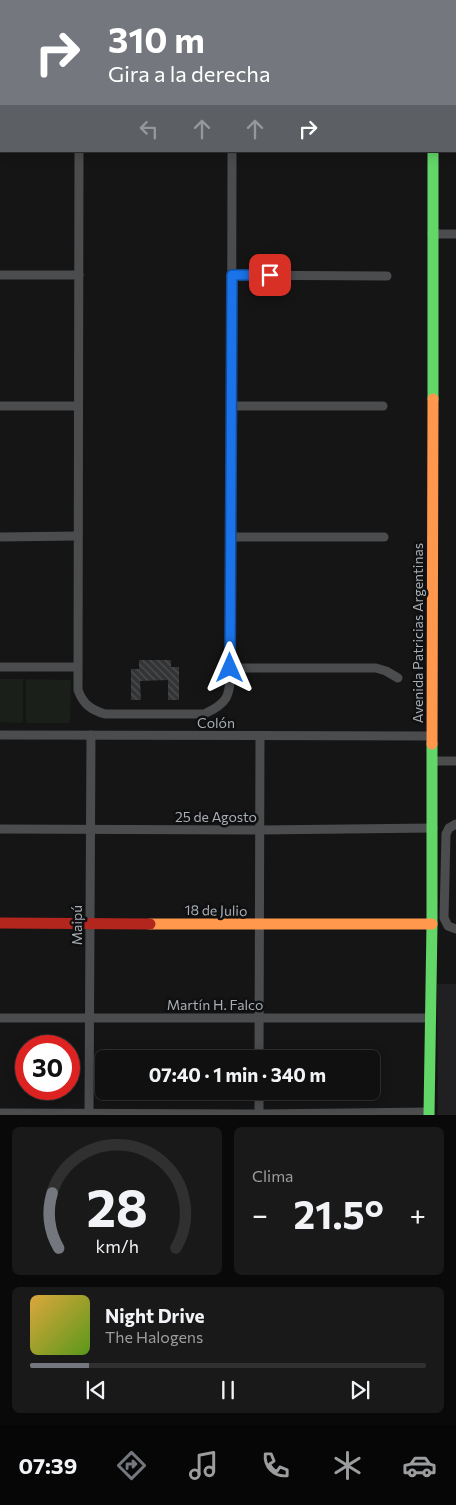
<!DOCTYPE html>
<html lang="es">
<head>
<meta charset="utf-8">
<style>
	:root { --surface:#101010; --page:#191919; --text:#f1f3f6; --muted:#9c9d9f; --line:#303030; --accent:#74787e }
	body { margin:0; font-family:Commissioner,sans-serif; background:var(--page); color:var(--text); height:100vh; display:flex; flex-direction:column; font-size:19px; white-space:nowrap }
	* { box-sizing:border-box; margin:0 }
	p { font-size:16px; color:var(--muted) }
	.icon { flex:none; width:28px; height:28px; fill:none; stroke:currentColor; stroke-width:2; stroke-linecap:round; stroke-linejoin:round }
	.map { position:relative; height:1115px; overflow:hidden }
	.drawer { display:flex; flex-direction:column; gap:12px; padding:12px; background:#090909; flex:1 }
	.drawer>* { flex:none }
	.banner { position:absolute; left:0px; top:0px; width:456px; height:152px; box-shadow:0 2px 12px #0003,0 0 0 1px var(--line); background:#74787e; color:#fff; overflow:hidden }
	.speed { position:absolute; left:15px; top:1035px; display:flex; gap:10px; font-size:25px; font-weight:700; text-align:center }
	.speed>* { display:grid; place-content:center; width:65px; height:65px; border-radius:50%; background:var(--surface); box-shadow:0 2px 12px #0003,0 0 0 1px var(--line); line-height:1 }
	.speed .limit { border:8px solid #d22; background:#fff; color:#111 }
	.pin { position:absolute; display:grid; place-items:center; width:42px; height:42px; color:#fff; margin:-21px; border-radius:10px; box-shadow:0 2px 8px #0006 }
	.me { position:absolute; width:55px; margin:-28px; rotate:0deg; stroke-linejoin:round; filter:drop-shadow(0 0 4px #0008) }
	.turn { display:flex; align-items:center; gap:18px; height:105px; padding:0 25px; font-size:22px }
	.turn .icon { width:65px; height:65px; stroke-width:2.5 }
	.turn b { display:block; font-size:35px; line-height:42px }
	.lanes { display:flex; align-items:center; height:48px; padding:0 25px; background:#0003; justify-content:center; gap:25px; direction:ltr }
	.lanes .off { opacity:.35 }
	.big { font-size:38px; font-weight:700; line-height:1.1 }
	.drawer .tile { flex:1; display:flex; flex-direction:column; justify-content:center; gap:8px; min-width:0; padding:0 18px; border-radius:8px; background:var(--page) }
	.drawer .dial { align-items:center; gap:0 }
	.dial svg { height:130px; overflow:visible; fill:none; stroke:var(--line); stroke-width:7; stroke-linecap:round; text-anchor:middle }
	.dial text { fill:var(--text); stroke:none }
	.song { display:flex; align-items:center; gap:15px }
	.cover { width:60px; height:60px; border-radius:8px; background:linear-gradient(135deg,hsl(40 70% 55%),hsl(90 70% 35%)) }
	.played { height:5px; border-radius:2px; background:linear-gradient(90deg,var(--accent) 15%,var(--line) 15%) }
	.keys { display:flex; justify-content:space-around; direction:ltr }
	.heat { display:flex; justify-content:space-between; align-items:center; font-size:28px; direction:ltr }
	.drawer .tiles { flex:1; display:grid; gap:12px; grid-template-columns:1fr 1fr }
	.tile:last-child { grid-column:span 2 }
	.trip { position:absolute; left:95px; top:1050px; width:285px; height:50px; border-radius:8px; background:var(--surface); box-shadow:0 2px 12px #0003,0 0 0 1px var(--line); font-weight:700; line-height:50px; text-align:center }
	.tabs { display:flex; height:80px; justify-content:space-around; align-items:center; background:#060606; color:var(--muted) }
	.tabs .icon { width:35px; height:35px }
	.tabs .selected { color:var(--accent) }
	.tabs b { font-size:22px; color:var(--text) }
	.map>svg:first-child { display:block }
	.built { fill:#202022 }
	.pitch { fill:#1a1f1a }
	.building { fill:url(#building-back-hatch) }
	.lines { fill:none; stroke-linecap:round; stroke-linejoin:round }
	.street { stroke:#4a4c4e; stroke-width:9 }
	.fast { stroke:#63d668; stroke-width:11 }
	.slow { stroke:#ff974d; stroke-width:11 }
	.jam { stroke:#b3261e; stroke-width:11 }
	.route-casing { stroke:#114b97; stroke-width:12 }
	.route { stroke:#1a73e8; stroke-width:9 }
	.labels { text-anchor:middle; dominant-baseline:central; stroke-width:5; stroke-linejoin:round; paint-order:stroke }
	.street-label { font-size:14px; fill:#a7aeb6; stroke:#101011 }
</style>
</head>
<body>
<div class="map">
<svg width="456" height="1115" viewBox="0 0 456 1115">
	<defs>
		<pattern id="building-back-hatch" width="6" height="6" patternUnits="userSpaceOnUse" patternTransform="scale(1.25)"><rect width="6" height="6" fill="#333436"/><path d="M-1 5l2 2M0 0l6 6M5-1l2 2" fill="none" stroke="#4e4f51"/></pattern>
	</defs>
	<rect width="100%" height="100%" fill="#151516"/>
	<!-- built -->
	<polygon class="built" points="437,984 456,984 456,1115 438,1115"/>
	<!-- pitch -->
	<g class="pitch">
		<polygon points="0,679 23,679 23,723 0,722"/>
		<polygon points="26,679 71,680 70,723 26,723"/>
	</g>
	<!-- building -->
	<polygon class="building" points="139,660 171,660 171,667 179,667 179,700 168,700 168,680 140,681 141,700 131,700 131,669 139,669"/>
	<g class="lines">
		<!-- street -->
		<g class="street">
			<polyline points="232,0 232,1"/>
			<polyline points="81,1 81,0"/>
			<polyline points="0,15 1,15"/>
			<polyline points="0,145 1,145"/>
			<path d="M79,151L78,690C83,704 91,710 105,714H204C231,702 229,694 231,668L232,151"/>
			<polyline points="432,234 456,234"/>
			<polyline points="0,275 79,275"/>
			<polyline points="231,275 387,276"/>
			<polyline points="0,406 78,406"/>
			<polyline points="231,406 383,406"/>
			<polyline points="0,537 78,536"/>
			<polyline points="231,537 384,537"/>
			<polyline points="0,667 77,667"/>
			<polyline points="231,668 376,668 386,671 398,678"/>
			<polyline points="0,735 432,736"/>
			<polyline points="432,761 456,761"/>
			<polyline points="456,824 449,828 446,834 444,918 448,926 456,929"/>
			<polyline points="0,829 260,830 433,828"/>
			<polyline points="0,1018 430,1018"/>
			<polyline points="259,1059 260,736"/>
			<polyline points="259,1091 259,1115"/>
			<polyline points="0,1113 259,1114 429,1112"/>
			<polyline points="89,1115 91,735"/>
		</g>
		<!-- fast -->
		<g class="fast">
			<polyline points="433,399 433,151"/>
			<polyline points="429,1115 432,924 432,744"/>
		</g>
		<!-- slow -->
		<g class="slow">
			<polyline points="433,0 433,1"/>
			<polyline points="432,744 433,399"/>
			<polyline points="150,924 432,924"/>
		</g>
		<!-- jam -->
		<polyline class="jam" points="0,923 150,924"/>
	</g>
	<g class="lines">
		<!-- route casing -->
		<g class="route-casing">
			<polyline id="route" points="230,668 232,275 270,275"/>
		</g>
		<!-- route -->
		<use href="#route" class="route"/>
	</g>
	<g class="labels">
		<!-- street labels -->
		<g class="street-label">
			<text transform="translate(417 633) rotate(-90)">Avenida Patricias Argentinas</text>
			<text x="216" y="722">Colón</text>
			<text x="216" y="816">25 de Agosto</text>
			<text transform="translate(216 910) rotate(1)">18 de Julio</text>
			<text transform="translate(76 925) rotate(-90)">Maipú</text>
			<text x="215" y="1004">Martín H. Falco</text>
		</g>
	</g>
</svg>
<div class="speed"><div class="limit">30</div></div>
<div class="pin" style="left:270px;top:275px;background:#d93025"><svg class="icon" aria-label="arrive" viewBox="0 0 24 24"><path d="M6 21V4h12l-3 4 3 4H6"/></svg></div>
<svg class="me" style="left:230px;top:668px" viewBox="-20 -20 40 40"><path d="M0-17L14 15 0 8-14 15z" fill="#1a73e8" stroke="#fff" stroke-width="4"/></svg>
<div class="trip">07:40 · 1 min · 340 m</div>
<div class="banner">
<div class="turn"><svg class="icon" aria-label="right" viewBox="0 0 24 24"><path d="M7 20v-9h11M14 6l5 5-5 5"/></svg><div><b>310 m</b>Gira a la derecha</div></div>
<div class="lanes"><svg class="icon off" aria-label="left" viewBox="0 0 24 24"><path d="M17 20v-9H6M10 6l-5 5 5 5"/></svg><svg class="icon off" aria-label="ahead" viewBox="0 0 24 24"><path d="M12 20V5M6 11l6-6 6 6"/></svg><svg class="icon off" aria-label="ahead" viewBox="0 0 24 24"><path d="M12 20V5M6 11l6-6 6 6"/></svg><svg class="icon" aria-label="right" viewBox="0 0 24 24"><path d="M7 20v-9h11M14 6l5 5-5 5"/></svg></div>
</div>
</div>
<section class="drawer">
<div class="tiles">
<div class="tile dial"><svg viewBox="0 0 100 80">
<path d="M14 69A42 42 0 1 1 86 69"/>
<path d="M14 69A42 42 0 0 1 10 35" stroke="#74787e"/>
<text x="50" y="56" font-size="32" font-weight="700">28</text>
<text x="50" y="72" font-size="11">km/h</text>
</svg></div>
<div class="tile"><p>Clima</p>
<div class="heat"><a>−</a><b class="big">21.5°</b><a>+</a></div>
</div>
<div class="tile">
<div class="song"><i class="cover"></i><div><b>Night Drive</b><p>The Halogens</p></div></div>
<div class="played"></div>
<div class="keys"><svg class="icon" aria-label="previous" viewBox="0 0 24 24"><path d="M18 5L8 12l10 7zM5 5v14"/></svg><svg class="icon" aria-label="pause" viewBox="0 0 24 24"><path d="M8 5v14M16 5v14"/></svg><svg class="icon" aria-label="next" viewBox="0 0 24 24"><path d="M6 5l10 7-10 7zM19 5v14"/></svg></div>
</div>
</div>
</section>
<nav class="tabs">
<b>07:39</b>
<svg class="icon selected" aria-label="directions" viewBox="0 0 24 24"><path d="M12 3l9 9-9 9-9-9zM9 14v-3h6M13 9l2 2-2 2"/></svg>
<svg class="icon" aria-label="music" viewBox="0 0 24 24"><path d="M9 18V5l10-2v13"/><circle cx="6" cy="18" r="3"/><circle cx="16" cy="16" r="3"/></svg>
<svg class="icon" aria-label="phone" viewBox="0 0 24 24"><path d="M5 4h4l2 5-3 2q2 4 5 5l2-3 5 2v4C11 20 4 13 5 4z"/></svg>
<svg class="icon" aria-label="climate" viewBox="0 0 24 24"><path d="M12 3v18M4 7l16 10M4 17L20 7"/></svg>
<svg class="icon" aria-label="car" viewBox="0 0 24 24"><path d="M5 17H2v-5l4-1 3-4h7l3 4 3 1v5h-3M9 17h6M6 11h13"/><circle cx="7" cy="17" r="2"/><circle cx="17" cy="17" r="2"/></svg>
</nav>
</body>
</html>
